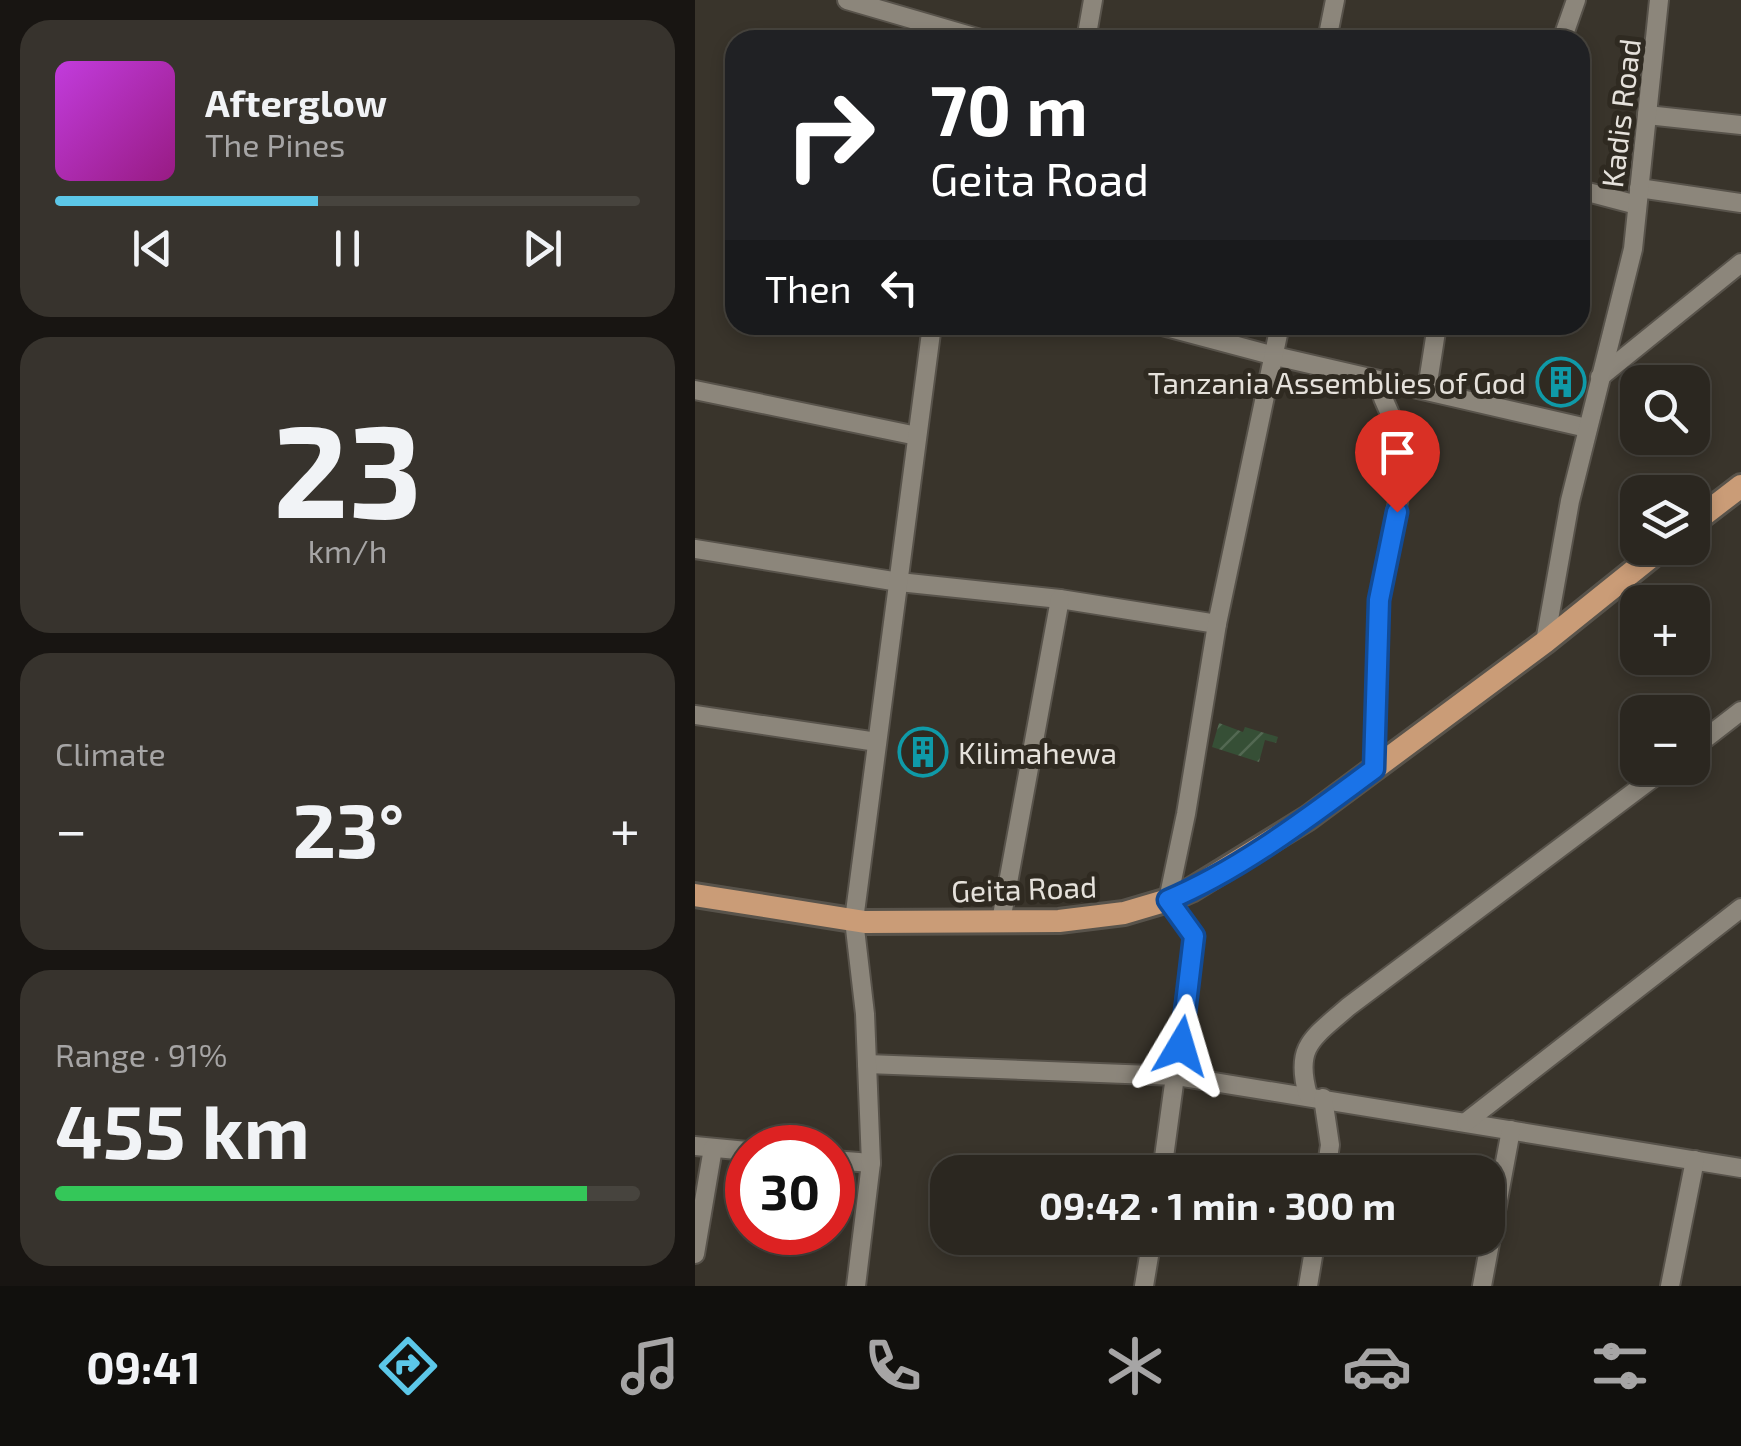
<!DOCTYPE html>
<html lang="en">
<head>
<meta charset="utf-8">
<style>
	:root { --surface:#2b2720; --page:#37332d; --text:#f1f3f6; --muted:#a6a5a5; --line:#47443e; --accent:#5cc7e8 }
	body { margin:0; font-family:"Exo 2",sans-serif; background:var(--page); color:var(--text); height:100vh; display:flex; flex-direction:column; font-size:38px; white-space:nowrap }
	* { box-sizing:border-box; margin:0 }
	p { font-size:32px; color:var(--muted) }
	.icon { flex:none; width:55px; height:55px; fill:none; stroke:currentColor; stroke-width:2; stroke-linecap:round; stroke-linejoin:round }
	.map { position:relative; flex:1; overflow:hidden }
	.details { display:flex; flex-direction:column; gap:20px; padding:20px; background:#181512; width:695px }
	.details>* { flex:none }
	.guide { position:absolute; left:30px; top:30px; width:865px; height:305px; border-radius:30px; box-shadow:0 5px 15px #0003,0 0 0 2px var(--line); background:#202124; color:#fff; overflow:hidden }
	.tools { position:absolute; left:925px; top:365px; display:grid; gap:20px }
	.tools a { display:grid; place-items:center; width:90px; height:90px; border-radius:20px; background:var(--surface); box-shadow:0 5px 15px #0003,0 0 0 2px var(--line); font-size:50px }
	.speed { position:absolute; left:30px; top:1125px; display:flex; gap:20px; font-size:50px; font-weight:700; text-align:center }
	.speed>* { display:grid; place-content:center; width:130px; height:130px; border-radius:50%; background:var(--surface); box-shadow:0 5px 15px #0003,0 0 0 2px var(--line); line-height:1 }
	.speed .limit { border:15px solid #d22; background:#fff; color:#111 }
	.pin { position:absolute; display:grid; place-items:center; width:85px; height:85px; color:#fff; margin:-102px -42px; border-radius:50% 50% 50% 0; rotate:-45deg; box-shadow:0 0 10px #0007 }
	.pin .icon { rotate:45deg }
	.me { position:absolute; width:110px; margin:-55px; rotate:7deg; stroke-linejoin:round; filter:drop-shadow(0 0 8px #0008) }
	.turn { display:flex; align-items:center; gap:35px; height:210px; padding:0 40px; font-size:45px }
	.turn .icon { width:130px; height:130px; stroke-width:2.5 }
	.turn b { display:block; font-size:70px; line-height:85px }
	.then { display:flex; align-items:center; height:95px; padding:0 40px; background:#0003; gap:20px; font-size:38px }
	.big { font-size:75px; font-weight:700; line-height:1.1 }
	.details .card { flex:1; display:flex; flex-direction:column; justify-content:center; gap:15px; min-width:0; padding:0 35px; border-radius:30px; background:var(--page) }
	.details .dial { align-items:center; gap:0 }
	.dial b { font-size:130px; line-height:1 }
	.song { display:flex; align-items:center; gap:30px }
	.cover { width:120px; height:120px; border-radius:15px; background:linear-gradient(135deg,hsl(290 70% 55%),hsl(310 70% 35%)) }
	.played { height:10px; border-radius:5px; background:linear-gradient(90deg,var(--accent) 45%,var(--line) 45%) }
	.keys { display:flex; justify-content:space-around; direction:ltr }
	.heat { display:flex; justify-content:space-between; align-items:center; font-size:55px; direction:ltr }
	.charge { height:15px; border-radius:8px; background:linear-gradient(90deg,#34c759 91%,var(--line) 0) }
	.trip { position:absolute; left:235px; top:1155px; width:575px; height:100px; border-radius:30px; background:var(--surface); box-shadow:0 5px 15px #0003,0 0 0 2px var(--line); font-weight:700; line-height:100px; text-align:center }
	.dock { display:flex; height:160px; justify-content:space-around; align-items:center; background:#11100d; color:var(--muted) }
	.dock .icon { width:70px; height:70px }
	.dock .active { color:var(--accent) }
	.dock b { font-size:45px; color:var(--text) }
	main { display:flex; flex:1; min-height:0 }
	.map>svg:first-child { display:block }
	.garden { fill:url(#garden-furrows) }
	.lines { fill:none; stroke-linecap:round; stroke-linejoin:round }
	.minor-casing { stroke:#58534b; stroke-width:22 }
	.major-casing { stroke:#58534b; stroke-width:28 }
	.minor { stroke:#8c867b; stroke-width:18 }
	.major { stroke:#ca9c77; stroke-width:22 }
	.route-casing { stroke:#114b97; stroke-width:25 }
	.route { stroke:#1a73e8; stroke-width:18 }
	.labels { text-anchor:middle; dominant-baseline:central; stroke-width:10; stroke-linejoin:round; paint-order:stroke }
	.street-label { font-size:30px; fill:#e5e1db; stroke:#2f2a21 }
	.poi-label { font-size:30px; fill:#e5e1db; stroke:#2f2a21; text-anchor:end }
</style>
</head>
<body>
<main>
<section class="details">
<div class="card">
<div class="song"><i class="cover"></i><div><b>Afterglow</b><p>The Pines</p></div></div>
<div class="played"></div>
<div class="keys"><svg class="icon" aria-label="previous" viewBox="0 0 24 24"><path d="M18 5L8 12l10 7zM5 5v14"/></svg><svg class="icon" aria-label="pause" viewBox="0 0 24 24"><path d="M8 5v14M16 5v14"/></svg><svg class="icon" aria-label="next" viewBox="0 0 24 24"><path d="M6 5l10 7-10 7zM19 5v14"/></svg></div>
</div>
<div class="card dial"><b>23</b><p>km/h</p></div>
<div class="card"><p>Climate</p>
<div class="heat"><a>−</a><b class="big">23°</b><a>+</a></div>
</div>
<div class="card"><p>Range · 91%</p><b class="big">455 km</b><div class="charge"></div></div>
</section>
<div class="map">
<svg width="1046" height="1286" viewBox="0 0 1046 1286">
	<defs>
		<pattern id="garden-furrows" width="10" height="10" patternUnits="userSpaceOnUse" patternTransform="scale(2.5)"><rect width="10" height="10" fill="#364f36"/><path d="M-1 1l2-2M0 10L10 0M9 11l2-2" fill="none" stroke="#536852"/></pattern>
	</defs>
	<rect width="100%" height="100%" fill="#39342b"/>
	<!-- garden -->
	<polygon class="garden" points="524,723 548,732 550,727 583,737 581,743 570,740 564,762 517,747"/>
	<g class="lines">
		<!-- minor casing -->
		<g class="minor-casing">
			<g id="minor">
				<polyline points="152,0 289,40"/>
				<polyline points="391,40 398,0"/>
				<polyline points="632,40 640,0"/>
				<polyline points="867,40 881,0"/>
				<polyline points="952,115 1046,125"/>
				<polyline points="944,188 1046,203"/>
				<polyline points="885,190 942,205"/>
				<polyline points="464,325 580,356 892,428"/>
				<polyline points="905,377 1046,263"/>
				<polyline points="732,389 742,325"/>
				<polyline points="0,390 222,436"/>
				<polyline points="0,549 204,582 365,599 522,624"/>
				<polyline points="850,642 875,501 938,249 964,0"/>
				<polyline points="0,715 182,742"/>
				<polyline points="998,748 1046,711"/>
				<polyline points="679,769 684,600 707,481 705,437 688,398 691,382"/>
				<polyline points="306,921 365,599"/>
				<polyline points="172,1064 482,1076 1046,1168"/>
				<path d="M613,1095C599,1046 618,1038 653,1007L971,768"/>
				<polyline points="628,1098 635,1145 631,1172"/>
				<polyline points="771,1122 1046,908"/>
				<polyline points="0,1146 52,1151"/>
				<polyline points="138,1160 176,1163"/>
				<polyline points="467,1172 499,936 473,900 491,814 522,624 585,325"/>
				<polyline points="0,1254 18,1148"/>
				<polyline points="161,1286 176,1163 170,1014 159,920 237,325"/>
				<polyline points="449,1286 457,1238"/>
				<polyline points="613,1286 621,1238"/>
				<polyline points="787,1286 816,1130"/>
				<polyline points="975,1286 1000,1160"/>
			</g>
		</g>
		<!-- major casing -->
		<g class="major-casing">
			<g id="major">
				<polyline points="998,523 1046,486"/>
				<polyline points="0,895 170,922 364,921 429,913 473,900 496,890 613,818 850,642 967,548"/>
			</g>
		</g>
		<!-- minor -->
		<use href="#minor" class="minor"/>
		<!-- major -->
		<use href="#major" class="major"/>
	</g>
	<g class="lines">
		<!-- route casing -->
		<g class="route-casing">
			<path id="route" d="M486,1046L499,936L473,900C547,869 615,816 679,769L684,600L702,512"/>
		</g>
		<!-- route -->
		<use href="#route" class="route"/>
	</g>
	<!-- icons -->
	<defs>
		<g id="building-ring" transform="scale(2.5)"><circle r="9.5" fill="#2f2a21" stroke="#0f9aa8" stroke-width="1.5"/><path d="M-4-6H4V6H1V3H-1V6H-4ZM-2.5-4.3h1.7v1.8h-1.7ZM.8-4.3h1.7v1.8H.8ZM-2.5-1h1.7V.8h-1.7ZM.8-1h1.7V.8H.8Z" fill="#0f9aa8"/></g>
	</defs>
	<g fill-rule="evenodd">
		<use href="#building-ring" x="866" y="382"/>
		<use href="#building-ring" x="228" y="752"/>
	</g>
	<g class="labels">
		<!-- street labels -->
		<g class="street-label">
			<text transform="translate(925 113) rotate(-83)">Kadis Road</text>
			<text transform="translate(329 888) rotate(-2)">Geita Road</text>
		</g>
		<!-- poi labels -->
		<g class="poi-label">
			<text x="831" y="382">Tanzania Assemblies of God</text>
			<text x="263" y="752" text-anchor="start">Kilimahewa</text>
		</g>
	</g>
</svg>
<div class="tools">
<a><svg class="icon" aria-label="search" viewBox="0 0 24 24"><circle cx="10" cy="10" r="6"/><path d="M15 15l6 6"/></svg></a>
<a><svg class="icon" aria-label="layers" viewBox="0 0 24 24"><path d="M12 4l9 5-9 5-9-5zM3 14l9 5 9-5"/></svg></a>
<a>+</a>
<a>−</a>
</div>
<div class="speed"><div class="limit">30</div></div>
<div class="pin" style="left:702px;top:512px;background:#d93025"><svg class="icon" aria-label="arrive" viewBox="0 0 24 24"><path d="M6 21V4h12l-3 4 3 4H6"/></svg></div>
<svg class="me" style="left:486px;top:1046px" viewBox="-20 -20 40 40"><path d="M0-17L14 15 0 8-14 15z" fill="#1a73e8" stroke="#fff" stroke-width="4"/></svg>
<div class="trip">09:42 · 1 min · 300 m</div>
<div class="guide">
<div class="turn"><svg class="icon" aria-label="right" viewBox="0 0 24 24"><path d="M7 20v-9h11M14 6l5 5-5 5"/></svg><div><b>70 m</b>Geita Road</div></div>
<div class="then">Then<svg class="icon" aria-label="left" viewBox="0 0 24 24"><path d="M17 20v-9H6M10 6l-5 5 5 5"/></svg></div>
</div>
</div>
</main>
<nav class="dock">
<b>09:41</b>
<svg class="icon active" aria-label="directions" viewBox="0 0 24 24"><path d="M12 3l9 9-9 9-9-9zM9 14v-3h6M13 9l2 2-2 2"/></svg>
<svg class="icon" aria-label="music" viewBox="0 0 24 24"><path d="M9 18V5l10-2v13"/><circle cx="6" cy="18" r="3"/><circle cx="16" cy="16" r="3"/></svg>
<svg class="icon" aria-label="phone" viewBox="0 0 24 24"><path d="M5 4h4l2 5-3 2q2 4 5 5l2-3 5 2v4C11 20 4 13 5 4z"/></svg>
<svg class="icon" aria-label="climate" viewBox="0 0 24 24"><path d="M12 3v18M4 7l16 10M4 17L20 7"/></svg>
<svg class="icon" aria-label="car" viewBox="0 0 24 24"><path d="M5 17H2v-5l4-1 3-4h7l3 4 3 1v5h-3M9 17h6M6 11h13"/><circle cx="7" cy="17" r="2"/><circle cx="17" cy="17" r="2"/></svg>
<svg class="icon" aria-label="filters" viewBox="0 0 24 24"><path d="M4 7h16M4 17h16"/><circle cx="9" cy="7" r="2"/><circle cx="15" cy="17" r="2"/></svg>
</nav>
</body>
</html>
